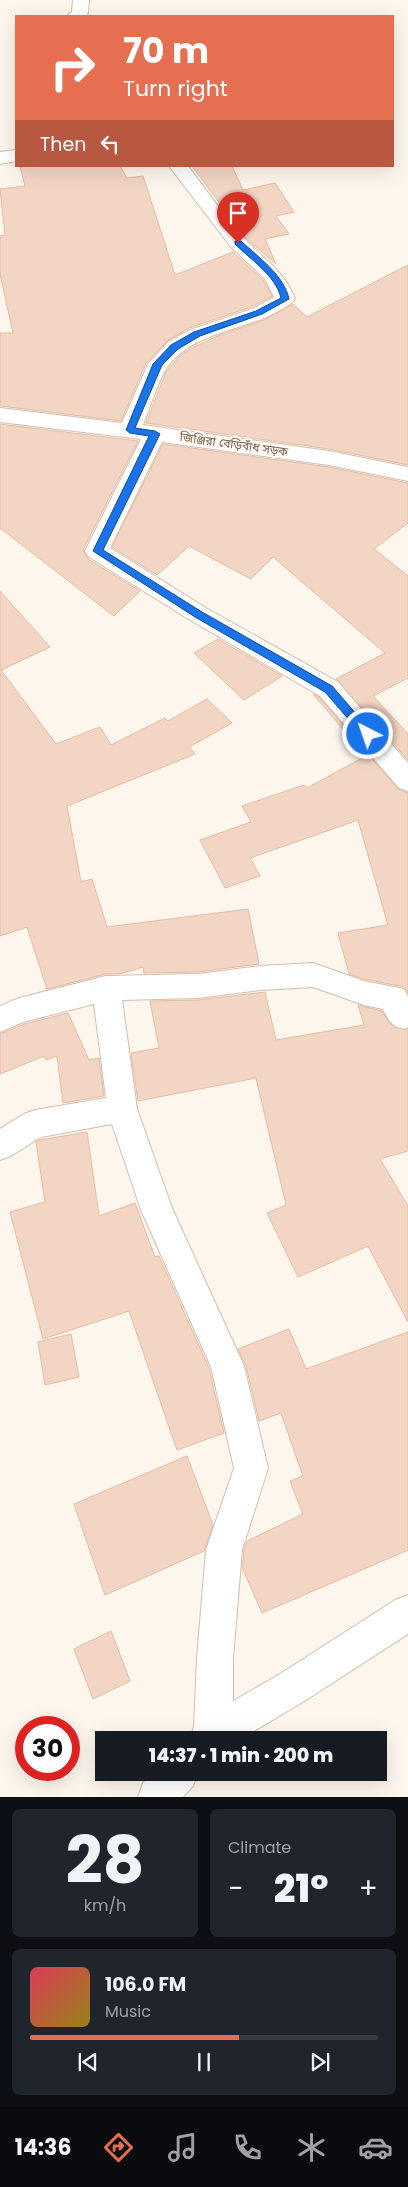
<!DOCTYPE html>
<html lang="en">
<head>
<meta charset="utf-8">
<style>
	:root { --surface:#171b24; --page:#20242c; --text:#f1f3f6; --muted:#9ea1a6; --line:#363941; --accent:#e76f51 }
	body { margin:0; font-family:Poppins,"Noto Sans Bengali",sans-serif; background:var(--page); color:var(--text); height:100vh; display:flex; flex-direction:column; font-size:19px; white-space:nowrap }
	* { box-sizing:border-box; margin:0 }
	p { font-size:16px; color:var(--muted) }
	.icon { flex:none; width:28px; height:28px; fill:none; stroke:currentColor; stroke-width:2; stroke-linecap:round; stroke-linejoin:round }
	.map { position:relative; height:1797px; overflow:hidden }
	.drawer { display:flex; flex-direction:column; gap:12px; padding:12px; background:#0d0f14; flex:1 }
	.drawer>* { flex:none }
	.hud { position:absolute; left:15px; top:15px; width:379px; height:152px; border-radius:0px; box-shadow:0 5px 20px #0002; background:#e76f51; color:#fff; overflow:hidden }
	.speed { position:absolute; left:15px; top:1716px; display:flex; gap:10px; font-size:25px; font-weight:700; text-align:center }
	.speed>* { display:grid; place-content:center; width:65px; height:65px; border-radius:50%; background:var(--surface); box-shadow:0 5px 20px #0002; line-height:1 }
	.speed .limit { border:8px solid #d22; background:#fff; color:#111 }
	.pin { position:absolute; display:grid; place-items:center; width:42px; height:42px; color:#fff; margin:-51px -21px; border-radius:50% 50% 50% 0; rotate:-45deg; box-shadow:0 0 5px #0007 }
	.pin .icon { rotate:45deg }
	.me { position:absolute; width:55px; margin:-28px; rotate:319deg; stroke-linejoin:round; filter:drop-shadow(0 0 4px #0008) }
	.turn { display:flex; align-items:center; gap:18px; height:105px; padding:0 25px; font-size:22px }
	.turn .icon { width:65px; height:65px; stroke-width:2.5 }
	.turn b { display:block; font-size:35px; line-height:42px }
	.then { display:flex; align-items:center; height:48px; padding:0 25px; background:#0003; gap:10px; font-size:19px }
	.big { font-size:38px; font-weight:800; line-height:1.1 }
	.drawer .card { flex:1; display:flex; flex-direction:column; justify-content:center; gap:8px; min-width:0; padding:0 18px; border-radius:8px; background:var(--page) }
	.drawer .dial { align-items:center; gap:0 }
	.dial b { font-size:65px; line-height:1 }
	.song { display:flex; align-items:center; gap:15px }
	.cover { width:60px; height:60px; border-radius:8px; background:linear-gradient(135deg,hsl(350 70% 55%),hsl(50 70% 35%)) }
	.played { height:5px; border-radius:2px; background:linear-gradient(90deg,var(--accent) 60%,var(--line) 60%) }
	.keys { display:flex; justify-content:space-around; direction:ltr }
	.heat { display:flex; justify-content:space-between; align-items:center; font-size:28px; direction:ltr }
	.drawer .tiles { flex:1; display:grid; gap:12px; grid-template-columns:1fr 1fr }
	.card:last-child { grid-column:span 2 }
	.trip { position:absolute; left:95px; top:1731px; width:292px; height:50px; border-radius:0px; background:var(--surface); box-shadow:0 5px 20px #0002; font-weight:800; line-height:50px; text-align:center }
	.tabs { display:flex; height:80px; justify-content:space-around; align-items:center; background:#090b0e; color:var(--muted) }
	.tabs .icon { width:35px; height:35px }
	.tabs .active { color:var(--accent) }
	.tabs b { font-size:22px; color:var(--text) }
	.map>svg:first-child { display:block }
	.building { fill:#f3d5c3; stroke:#e6bba3 }
	.lines { fill:none; stroke-linecap:round; stroke-linejoin:round }
	.minor-casing { stroke:#d1beb0; stroke-width:2 }
	.minor { fill:#fff; fill-rule:evenodd }
	.route { fill:#1a73e8; stroke:#114b97 }
	.labels { text-anchor:middle; dominant-baseline:central; stroke-width:4.5; stroke-linejoin:round; paint-order:stroke }
	.far-street-label { font-size:12px; fill:#7a5c4d; stroke:#fffaf3 }
</style>
</head>
<body>
<div class="map">
<svg width="408" height="1797" viewBox="0 0 408 1797">
	<rect width="100%" height="100%" fill="#fdf6ec"/>
	<!-- building -->
	<g class="building">
		<polygon points="20,166 120,166 127,178 143,176 175,275 233,252 263,280 272,296 251,307 189,328 167,341 146,363 121,421 0,406 0,333 13,333 0,274 0,236 5,235 0,189 25,186"/>
		<polygon points="192,166 232,166 243,190 275,183 294,212 276,216 289,234 265,239 276,264 244,236"/>
		<polygon points="408,265 408,465 329,449 146,423 166,372 180,356 192,348 220,335 264,320 293,304 307,317"/>
		<polygon points="0,424 138,441 83,550 88,559 140,591 114,616 0,528"/>
		<polygon points="163,444 329,467 408,483 408,523 374,549 408,576 408,678 373,696 408,734 408,760 336,679 385,653 273,557 251,579 189,546 157,575 112,547"/>
		<polygon points="0,591 50,647 1,670 56,744 100,727 111,745 165,718 168,721 207,699 232,723 189,747 195,754 67,806 81,882 92,879 107,927 248,909 259,964 198,972 144,973 143,967 120,974 106,974 47,989 27,927 0,936"/>
		<polygon points="218,639 282,676 244,700 194,653"/>
		<polygon points="313,694 319,697 398,789 408,793 408,993 404,987 364,979 349,974 338,933 388,925 358,820 250,858 260,876 225,888 200,840 251,822 242,806 304,785 307,788 366,756"/>
		<polygon points="265,992 276,1040 364,1025 358,1005 382,1011 388,1021 394,1027 408,1030 408,1151 380,1159 408,1206 408,1322 368,1246 298,1277 267,1213 286,1205 256,1078 138,1101 131,1053 159,1048 150,1001 198,1000"/>
		<polygon points="68,1013 89,1060 99,1058 104,1096 63,1103 57,1056 46,1060 44,1056 0,1074 0,1034 24,1024"/>
		<polygon points="87,1132 99,1216 135,1203 155,1257 159,1256 209,1368 224,1433 177,1450 129,1311 43,1339 10,1212 45,1202 36,1142 40,1140"/>
		<polygon points="289,1329 306,1369 408,1332 408,1550 262,1613 242,1567 244,1550 247,1541 303,1514 290,1481 303,1476 281,1413 259,1421 246,1366 238,1349"/>
		<polygon points="71,1334 79,1377 45,1385 38,1342"/>
		<polygon points="187,1456 213,1525 204,1551 105,1595 74,1504"/>
		<polygon points="111,1631 130,1681 93,1699 74,1649"/>
	</g>
	<g class="lines">
		<!-- minor casing -->
		<g class="minor-casing">
			<g id="minor">
				<polygon points="73,0 89,0 88,13 86,16 67,16 72,11"/>
				<polygon points="16,150 16,161 0,164 0,152"/>
				<path d="M169,166H188C206,190 223,214 243,237C262,258 285,271 295,299C291,305 283,308 277,312C241,331 195,332 168,366C159,378 149,410 143,425L329,451L408,467V481L329,465L162,442L110,548L206,608L338,682L408,763V791L399,788L320,696L190,620L89,557L85,551L141,439L0,422V408L122,423L148,364L168,342L190,330L252,309L274,297L265,279L231,247Z"/>
				<path d="M313,963L364,981L404,989L408,997V1028C395,1031 387,1019 383,1009L364,1005L313,987L260,990L198,998L122,1000L137,1109L172,1208L244,1366L268,1468L242,1550L233,1658V1701L280,1674L395,1600L408,1595V1634L306,1700L239,1740H189L194,1727L197,1658L206,1550L234,1468L211,1367L141,1210L112,1124L41,1137L11,1156L0,1160V1129L24,1114L35,1110L106,1098L94,1004L23,1022L0,1032V1006L19,998L106,976L198,974L260,966Z"/>
				<polygon points="153,1772 198,1772 193,1786 183,1797 138,1797 143,1783"/>
			</g>
		</g>
		<!-- minor -->
		<use href="#minor" class="minor"/>
	</g>
	<!-- route -->
	<path class="route" d="M235,241H241C258,257 284,275 289,299L262,314L200,336L178,349L162,365L135,428L155,431L160,434L103,550L202,612L332,686L371,731L373,734L371,737H364L325,692L195,617L93,551L149,436L130,433L126,430L153,364L171,345L194,332L256,311L281,298C276,276 250,259 235,244Z"/>
	<g class="labels">
		<!-- far-street labels -->
		<g class="far-street-label">
			<text transform="translate(234 444) rotate(8)">জিঞ্জিরা বেড়িবাঁধ সড়ক</text>
		</g>
	</g>
</svg>
<div class="speed"><div class="limit">30</div></div>
<div class="pin" style="left:238px;top:243px;background:#d93025"><svg class="icon" aria-label="arrive" viewBox="0 0 24 24"><path d="M6 21V4h12l-3 4 3 4H6"/></svg></div>
<svg class="me" style="left:368px;top:734px" viewBox="-20 -20 40 40"><circle r="17" fill="#1a73e8" stroke="#fff" stroke-width="3"/><path d="M0-11L8 9 0 5-8 9z" fill="#fff"/></svg>
<div class="trip">14:37 · 1 min · 200 m</div>
<div class="hud">
<div class="turn"><svg class="icon" aria-label="right" viewBox="0 0 24 24"><path d="M7 20v-9h11M14 6l5 5-5 5"/></svg><div><b>70 m</b>Turn right</div></div>
<div class="then">Then<svg class="icon" aria-label="left" viewBox="0 0 24 24"><path d="M17 20v-9H6M10 6l-5 5 5 5"/></svg></div>
</div>
</div>
<section class="drawer">
<div class="tiles">
<div class="card dial"><b>28</b><p>km/h</p></div>
<div class="card"><p>Climate</p>
<div class="heat"><a>−</a><b class="big">21°</b><a>+</a></div>
</div>
<div class="card">
<div class="song"><i class="cover"></i><div><b>106.0 FM</b><p>Music</p></div></div>
<div class="played"></div>
<div class="keys"><svg class="icon" aria-label="previous" viewBox="0 0 24 24"><path d="M18 5L8 12l10 7zM5 5v14"/></svg><svg class="icon" aria-label="pause" viewBox="0 0 24 24"><path d="M8 5v14M16 5v14"/></svg><svg class="icon" aria-label="next" viewBox="0 0 24 24"><path d="M6 5l10 7-10 7zM19 5v14"/></svg></div>
</div>
</div>
</section>
<nav class="tabs">
<b>14:36</b>
<svg class="icon active" aria-label="directions" viewBox="0 0 24 24"><path d="M12 3l9 9-9 9-9-9zM9 14v-3h6M13 9l2 2-2 2"/></svg>
<svg class="icon" aria-label="music" viewBox="0 0 24 24"><path d="M9 18V5l10-2v13"/><circle cx="6" cy="18" r="3"/><circle cx="16" cy="16" r="3"/></svg>
<svg class="icon" aria-label="phone" viewBox="0 0 24 24"><path d="M5 4h4l2 5-3 2q2 4 5 5l2-3 5 2v4C11 20 4 13 5 4z"/></svg>
<svg class="icon" aria-label="climate" viewBox="0 0 24 24"><path d="M12 3v18M4 7l16 10M4 17L20 7"/></svg>
<svg class="icon" aria-label="car" viewBox="0 0 24 24"><path d="M5 17H2v-5l4-1 3-4h7l3 4 3 1v5h-3M9 17h6M6 11h13"/><circle cx="7" cy="17" r="2"/><circle cx="17" cy="17" r="2"/></svg>
</nav>
</body>
</html>
